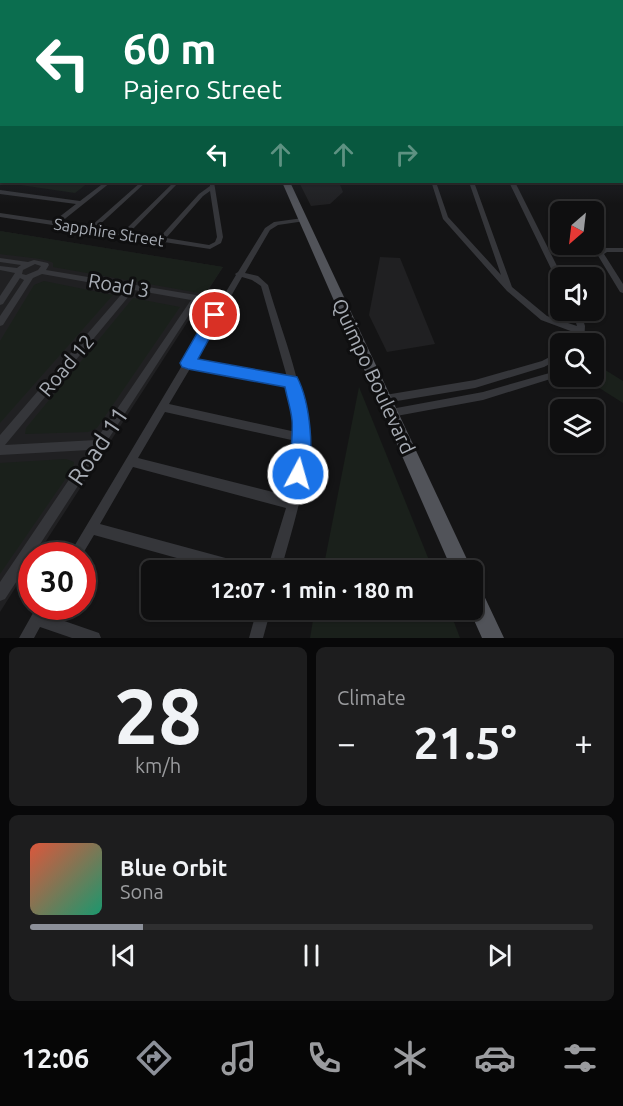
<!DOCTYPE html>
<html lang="en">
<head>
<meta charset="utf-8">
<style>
	:root { --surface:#0f0f10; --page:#1d1d1e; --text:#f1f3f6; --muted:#9b9c9f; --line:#2f2f30; --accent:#8c9099 }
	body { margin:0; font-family:Ubuntu,sans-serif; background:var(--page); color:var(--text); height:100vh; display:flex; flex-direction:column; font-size:22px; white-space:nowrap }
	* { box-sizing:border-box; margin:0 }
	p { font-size:20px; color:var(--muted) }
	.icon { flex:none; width:33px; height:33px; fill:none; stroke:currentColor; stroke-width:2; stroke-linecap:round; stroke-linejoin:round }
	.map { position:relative; height:638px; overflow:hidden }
	.panel { display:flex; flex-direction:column; gap:9px; padding:9px; background:#080809; flex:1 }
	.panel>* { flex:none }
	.guide { position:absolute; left:0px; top:0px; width:624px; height:183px; box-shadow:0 2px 4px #0004,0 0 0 2px var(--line); background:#0b6e4f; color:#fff; overflow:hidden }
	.needle { width:39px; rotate:208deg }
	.buttons { position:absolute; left:550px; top:201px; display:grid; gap:12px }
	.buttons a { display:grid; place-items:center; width:54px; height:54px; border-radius:9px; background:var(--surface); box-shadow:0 2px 4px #0004,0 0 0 2px var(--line); font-size:30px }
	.speed { position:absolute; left:18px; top:542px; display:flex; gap:12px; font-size:30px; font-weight:700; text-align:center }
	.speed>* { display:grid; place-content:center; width:78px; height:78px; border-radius:50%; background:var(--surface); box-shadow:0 2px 4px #0004,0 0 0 2px var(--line); line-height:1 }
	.speed .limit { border:9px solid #d22; background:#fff; color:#111 }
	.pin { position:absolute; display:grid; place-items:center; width:51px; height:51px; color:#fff; margin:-26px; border:3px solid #fff; border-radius:50%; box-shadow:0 2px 6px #0007 }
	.me { position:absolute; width:66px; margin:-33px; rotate:6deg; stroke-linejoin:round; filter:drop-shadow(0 0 4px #0008) }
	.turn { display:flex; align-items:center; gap:21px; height:126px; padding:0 24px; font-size:27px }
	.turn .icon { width:78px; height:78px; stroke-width:2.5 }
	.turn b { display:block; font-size:42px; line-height:51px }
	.lanes { display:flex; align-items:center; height:57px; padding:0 24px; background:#0003; justify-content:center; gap:30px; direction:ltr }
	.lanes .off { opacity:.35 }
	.big { font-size:45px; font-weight:700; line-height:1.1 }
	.panel .card { flex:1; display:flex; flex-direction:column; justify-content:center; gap:9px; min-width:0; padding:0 21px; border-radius:9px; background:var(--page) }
	.panel .dial { align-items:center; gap:0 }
	.dial b { font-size:78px; line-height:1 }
	.song { display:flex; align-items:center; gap:18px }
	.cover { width:72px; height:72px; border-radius:9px; background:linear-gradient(135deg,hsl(10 70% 55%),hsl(160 70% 35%)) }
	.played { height:6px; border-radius:3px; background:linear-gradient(90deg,var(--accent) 20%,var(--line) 20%) }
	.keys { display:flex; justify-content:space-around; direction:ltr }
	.heat { display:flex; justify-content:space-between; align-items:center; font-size:33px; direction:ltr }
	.panel .tiles { flex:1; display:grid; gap:9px; grid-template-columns:1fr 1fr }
	.card:last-child { grid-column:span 2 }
	.trip { position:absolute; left:141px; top:560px; width:342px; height:60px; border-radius:9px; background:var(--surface); box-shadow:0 2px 4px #0004,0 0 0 2px var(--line); font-weight:700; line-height:60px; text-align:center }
	.tabs { display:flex; height:96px; justify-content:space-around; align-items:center; background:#060606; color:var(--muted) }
	.tabs .icon { width:42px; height:42px }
	.tabs .active { color:var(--accent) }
	.tabs b { font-size:27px; color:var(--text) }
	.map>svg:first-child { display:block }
	.built { fill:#202022 }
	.green { fill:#1a201b }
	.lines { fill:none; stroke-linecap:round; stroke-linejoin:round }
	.street { fill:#35363a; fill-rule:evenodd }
	.primary { fill:#515359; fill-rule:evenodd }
	.route { fill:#1a73e8; stroke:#114b97; stroke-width:1.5 }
	.labels { text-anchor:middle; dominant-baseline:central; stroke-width:6; stroke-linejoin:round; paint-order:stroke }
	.far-street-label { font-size:16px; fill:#a7acb4; stroke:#0f0f10 }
	.street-label { font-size:20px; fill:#a7acb4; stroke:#0f0f10 }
	.near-street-label { font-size:24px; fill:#a7acb4; stroke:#0f0f10 }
</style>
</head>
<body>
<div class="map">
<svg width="623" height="638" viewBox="0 0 623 638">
	<rect width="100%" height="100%" fill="#141415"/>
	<!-- built -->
	<g class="built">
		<polygon points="299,182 339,182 343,192 330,204 311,206"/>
		<polygon points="0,231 223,267 37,555 32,555 31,563 0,612"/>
		<polygon points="380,257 400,258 435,344 387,352 369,315"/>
	</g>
	<!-- green -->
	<g class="green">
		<polygon points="1,155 2,182 89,182 75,193 0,182"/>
		<path d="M0,231L223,267L205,294L53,267V263C46,258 12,256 0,254Z"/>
		<polygon points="44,281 113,295 0,423 0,341 34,285"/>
		<polygon points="133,298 180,307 97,428 88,432 25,434 26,428"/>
		<polygon points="594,363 623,381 623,403 582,377 594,376"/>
		<polygon points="359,387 433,570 323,570"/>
		<polygon points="66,459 74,462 73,468 0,574 0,463"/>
		<polygon points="315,609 449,609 460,638 310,638"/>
	</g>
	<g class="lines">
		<!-- street -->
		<g class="street">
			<rect x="0" y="128" width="2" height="3"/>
			<path d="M105,182H111L61,222L90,227L141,182H146L96,228L123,232L174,182H179L129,233L160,237L199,194L210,186V182H214L223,237L221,243L210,249L0,217V213L54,221L76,204L0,194V190L80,201ZM210,191L217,237L215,242L209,245L166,238L203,196Z"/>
			<polygon points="420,182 436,182 448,217 501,275 469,182 474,182 512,287 547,316 577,326 572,310 580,310 585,326 584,344 576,344 576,333 541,320 507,291 443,219 432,184 422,184"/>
			<polygon points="509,182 515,182 563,278 561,278 561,283 557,281"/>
			<path d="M303,218L306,220L305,221L278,225L270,230L245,273L258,276L268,285C284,340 309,396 306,454C305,493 291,532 281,570H267L286,508L133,467L100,524L244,563L249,565L251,570H220L94,535L82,555H69L236,275L235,274L238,272L265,228L274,222ZM242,277L252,280L261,286L287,377L194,361ZM191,367L289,385L294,413L296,432L169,404ZM165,412L296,441L294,469L289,496L138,458Z"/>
			<polygon points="605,248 623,248 623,252 607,252 604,254 623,284 623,293 620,292 597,254"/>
			<path d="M0,258L28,262L34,260L48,263L49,265L46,270L196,295L200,298L33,555H32V558L5,599L0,601V582L89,450L0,455V435L126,289L42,274L33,278L3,325L0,326V316L24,280L20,278L3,304L0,305V296L15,273L0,270V266L17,268L21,265L0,262ZM35,264L41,266L38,270L26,275L22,274L23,270ZM134,290L191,300L96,440L5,445Z"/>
			<polygon points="561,351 561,358 544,367 475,388 385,403 382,402 380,399 382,396 385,395 475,380 542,361"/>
			<polygon points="561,367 560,376 483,400 391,417 387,416 386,413 387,410 391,409 483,392 553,372"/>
			<polygon points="37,606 52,606 47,615 99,633 101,638 72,638 40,627 34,638 19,638"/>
			<polygon points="257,609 271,609 263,638 249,638"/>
		</g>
		<!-- primary -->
		<g class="primary">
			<polygon points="282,182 290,182 472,570 452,570"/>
			<polygon points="472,582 479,585 504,638 482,638 469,609 472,609"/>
		</g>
	</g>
	<!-- sky -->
	<linearGradient id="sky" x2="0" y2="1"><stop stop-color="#0b0b0c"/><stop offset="0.56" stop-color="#343a46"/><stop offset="1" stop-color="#343a46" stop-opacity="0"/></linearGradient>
	<rect width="623" height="204" fill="url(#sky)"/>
	<!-- route -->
	<path class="route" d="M215,310L222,315L198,359L297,377C310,402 316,455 305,481L298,483L292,481C287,468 294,436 292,420C291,409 287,398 285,387L188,369L182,367L180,363L210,311Z"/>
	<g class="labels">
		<!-- far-street labels -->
		<g class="far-street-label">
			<text transform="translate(109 232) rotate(9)">Sapphire Street</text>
		</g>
		<!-- street labels -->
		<g class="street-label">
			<text transform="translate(119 285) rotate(10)">Road 3</text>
			<text transform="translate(66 365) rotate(-50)">Road 12</text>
			<text transform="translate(374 376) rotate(65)">Quimpo Boulevard</text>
		</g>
		<!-- near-street labels -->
		<g class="near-street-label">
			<text transform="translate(98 446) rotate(-56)">Road 11</text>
		</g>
	</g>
</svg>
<div class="buttons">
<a><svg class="needle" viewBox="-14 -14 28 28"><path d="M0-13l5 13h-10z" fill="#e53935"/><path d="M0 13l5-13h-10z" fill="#9b9c9f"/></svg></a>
<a><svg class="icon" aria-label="sound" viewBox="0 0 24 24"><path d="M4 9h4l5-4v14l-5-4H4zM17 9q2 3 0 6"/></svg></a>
<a><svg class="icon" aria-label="search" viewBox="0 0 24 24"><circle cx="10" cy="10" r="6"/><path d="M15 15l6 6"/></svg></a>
<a><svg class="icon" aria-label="layers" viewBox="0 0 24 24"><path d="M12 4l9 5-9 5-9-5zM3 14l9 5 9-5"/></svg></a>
</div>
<div class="speed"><div class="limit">30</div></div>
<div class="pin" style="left:215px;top:315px;background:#d93025"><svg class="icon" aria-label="arrive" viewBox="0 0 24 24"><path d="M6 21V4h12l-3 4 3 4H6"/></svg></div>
<svg class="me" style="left:298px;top:474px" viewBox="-20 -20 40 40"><circle r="17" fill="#1a73e8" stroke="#fff" stroke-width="3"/><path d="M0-11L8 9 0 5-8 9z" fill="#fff"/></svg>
<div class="trip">12:07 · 1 min · 180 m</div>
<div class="guide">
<div class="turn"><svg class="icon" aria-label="left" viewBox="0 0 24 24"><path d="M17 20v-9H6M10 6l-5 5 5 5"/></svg><div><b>60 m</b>Pajero Street</div></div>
<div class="lanes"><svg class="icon" aria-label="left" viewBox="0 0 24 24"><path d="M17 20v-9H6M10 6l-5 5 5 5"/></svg><svg class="icon off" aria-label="ahead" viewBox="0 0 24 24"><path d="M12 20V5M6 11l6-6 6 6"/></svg><svg class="icon off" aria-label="ahead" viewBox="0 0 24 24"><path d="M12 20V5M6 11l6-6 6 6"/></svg><svg class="icon off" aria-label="right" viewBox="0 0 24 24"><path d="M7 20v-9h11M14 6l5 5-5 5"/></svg></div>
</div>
</div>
<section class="panel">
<div class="tiles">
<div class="card dial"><b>28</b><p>km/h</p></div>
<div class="card"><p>Climate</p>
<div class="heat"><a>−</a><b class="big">21.5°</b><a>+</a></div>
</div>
<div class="card">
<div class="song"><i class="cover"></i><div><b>Blue Orbit</b><p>Sona</p></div></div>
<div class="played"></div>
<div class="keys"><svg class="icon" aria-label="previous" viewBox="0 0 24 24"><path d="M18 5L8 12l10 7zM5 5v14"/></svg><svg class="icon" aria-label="pause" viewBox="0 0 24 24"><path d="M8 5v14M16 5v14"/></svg><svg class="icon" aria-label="next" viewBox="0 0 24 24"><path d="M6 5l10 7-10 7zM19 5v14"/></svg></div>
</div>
</div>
</section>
<nav class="tabs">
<b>12:06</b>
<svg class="icon active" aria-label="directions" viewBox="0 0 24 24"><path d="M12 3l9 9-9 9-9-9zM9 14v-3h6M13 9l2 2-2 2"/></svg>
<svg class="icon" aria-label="music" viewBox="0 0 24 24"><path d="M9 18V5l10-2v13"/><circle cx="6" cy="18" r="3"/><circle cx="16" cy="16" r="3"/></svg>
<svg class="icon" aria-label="phone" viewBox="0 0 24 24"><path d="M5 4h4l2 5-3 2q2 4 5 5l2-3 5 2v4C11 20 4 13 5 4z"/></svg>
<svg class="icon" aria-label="climate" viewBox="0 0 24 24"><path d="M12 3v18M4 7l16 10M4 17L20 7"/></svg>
<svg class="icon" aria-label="car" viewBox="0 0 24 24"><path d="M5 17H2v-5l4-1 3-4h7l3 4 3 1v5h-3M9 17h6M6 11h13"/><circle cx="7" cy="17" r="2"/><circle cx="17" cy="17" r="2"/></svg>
<svg class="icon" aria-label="filters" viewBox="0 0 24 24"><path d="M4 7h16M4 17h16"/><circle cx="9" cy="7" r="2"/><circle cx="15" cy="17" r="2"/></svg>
</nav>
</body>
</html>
